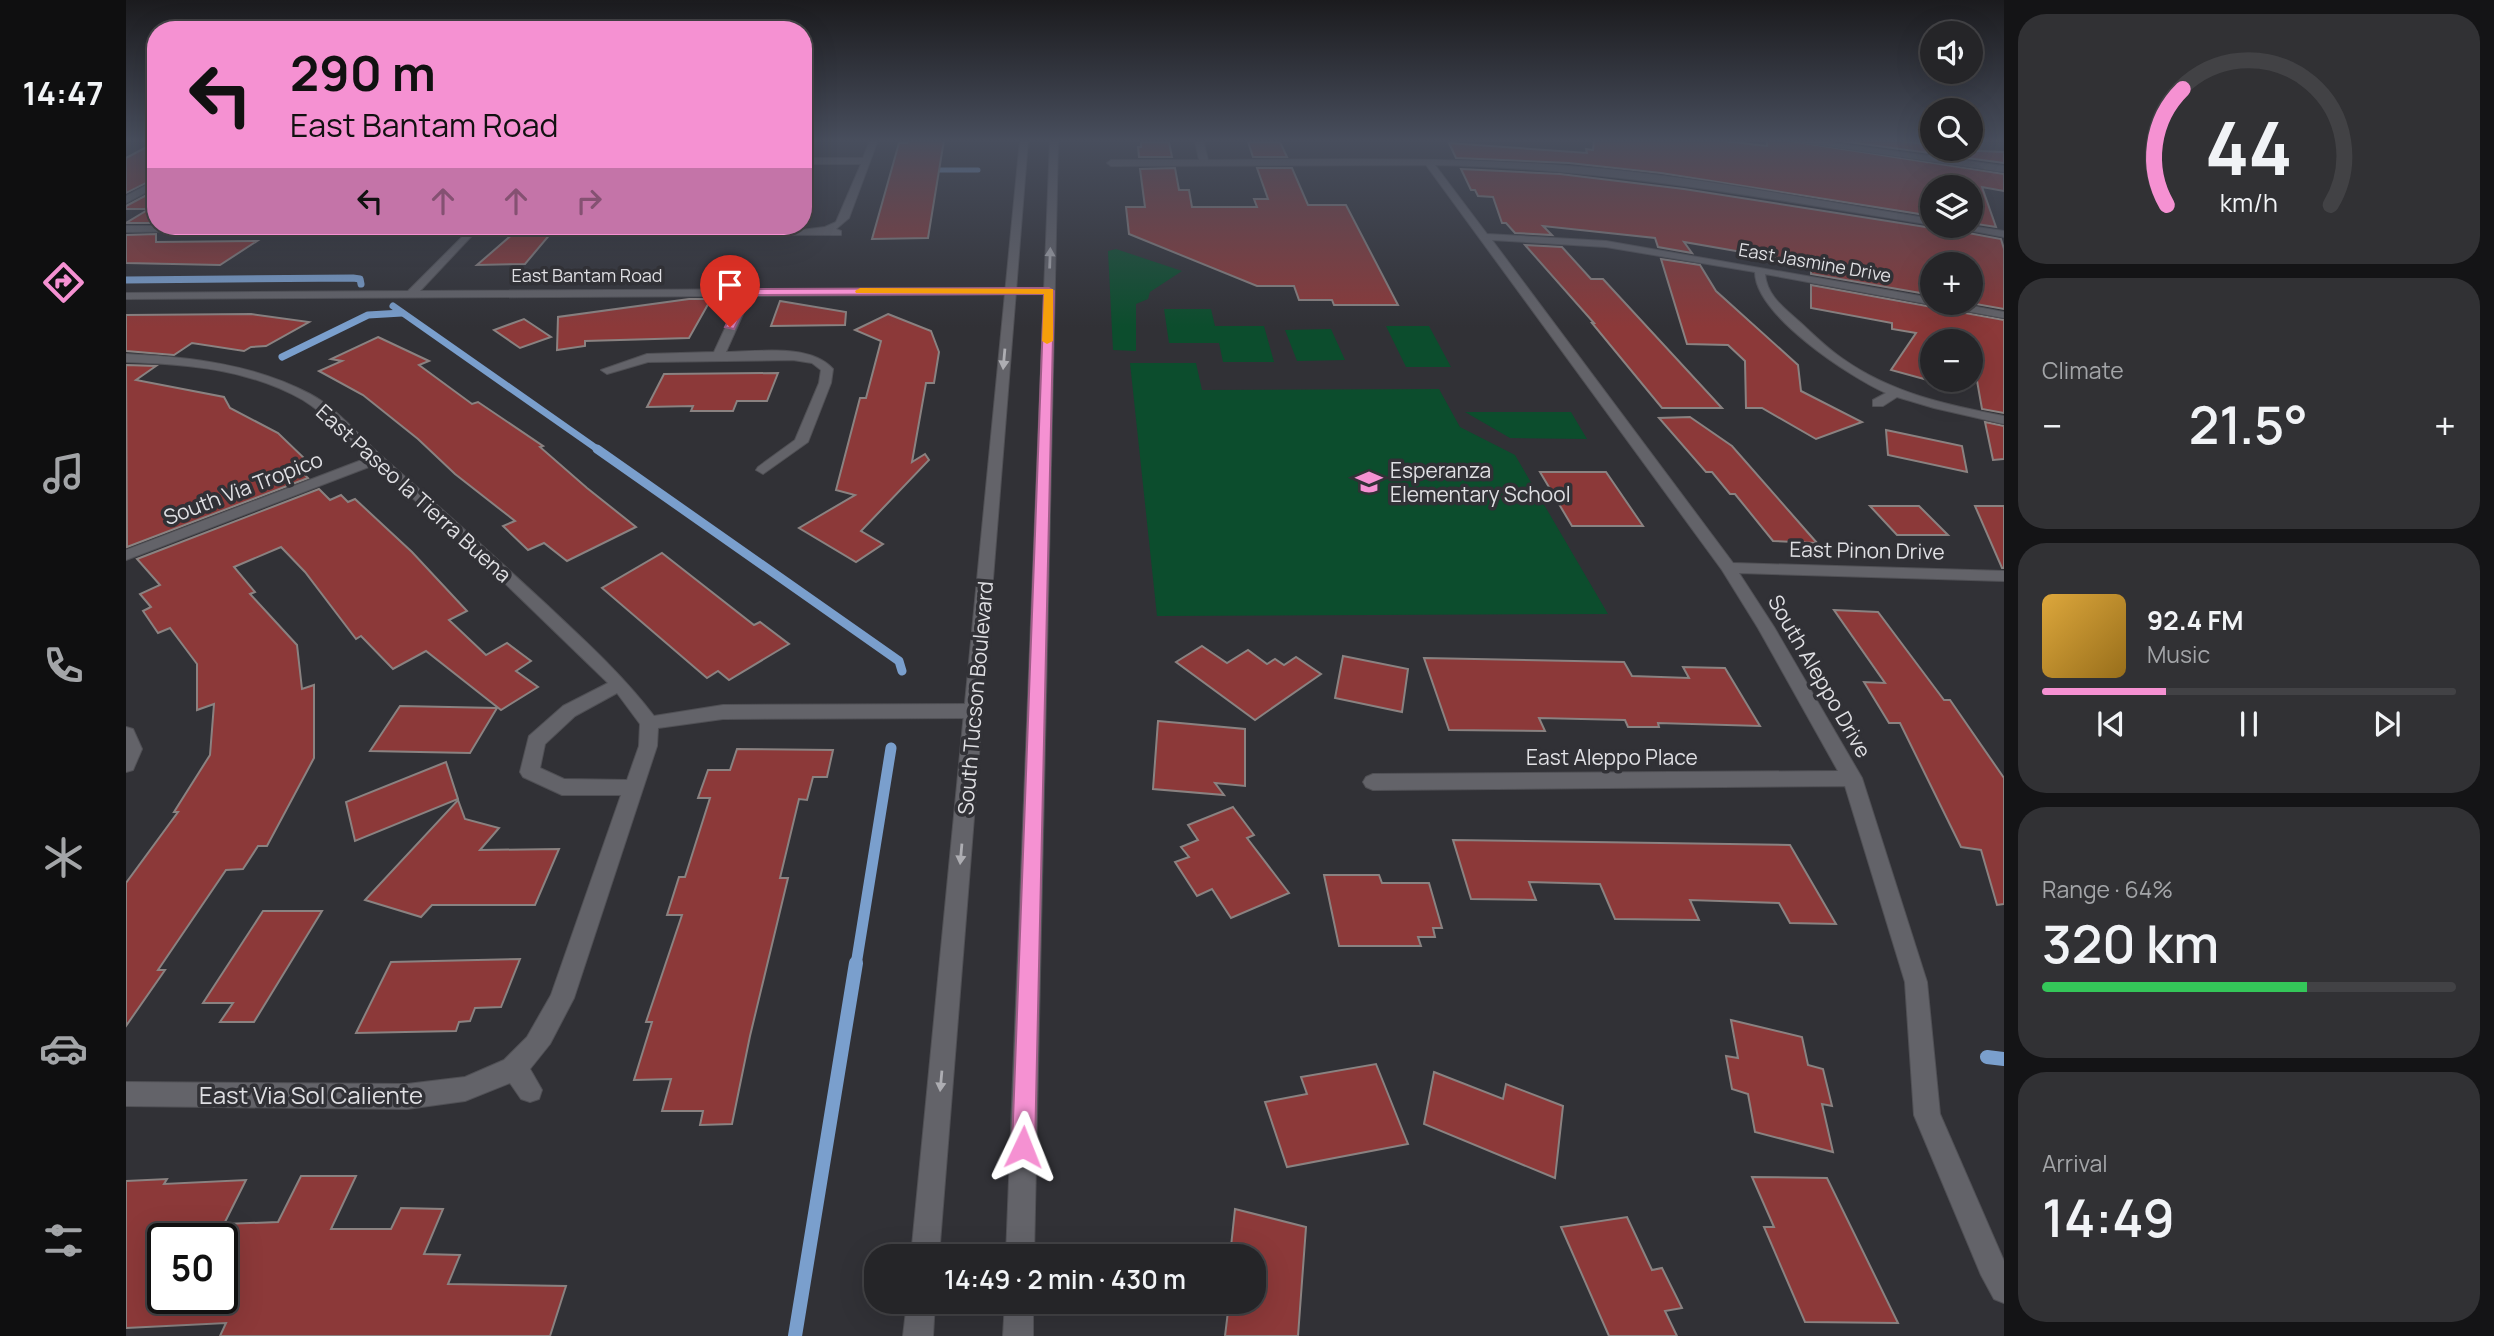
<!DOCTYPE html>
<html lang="en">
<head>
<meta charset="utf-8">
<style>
	:root { --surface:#252528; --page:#313134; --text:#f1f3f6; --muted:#a3a5a8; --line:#424245; --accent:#f591d2 }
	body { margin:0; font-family:Manrope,sans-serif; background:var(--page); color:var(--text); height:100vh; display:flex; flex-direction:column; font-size:26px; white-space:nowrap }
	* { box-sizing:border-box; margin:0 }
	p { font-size:23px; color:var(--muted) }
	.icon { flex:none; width:38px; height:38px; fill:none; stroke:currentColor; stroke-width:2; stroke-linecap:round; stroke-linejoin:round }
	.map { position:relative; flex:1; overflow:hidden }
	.details { display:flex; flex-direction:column; gap:14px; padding:14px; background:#141416; width:490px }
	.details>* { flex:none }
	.guide { position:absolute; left:21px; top:21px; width:665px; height:214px; border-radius:28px; box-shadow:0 7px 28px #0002,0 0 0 2px var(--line); background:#f591d2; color:#111; overflow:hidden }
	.buttons { position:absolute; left:1794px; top:21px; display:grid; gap:14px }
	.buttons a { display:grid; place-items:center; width:63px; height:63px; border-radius:50%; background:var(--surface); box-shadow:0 7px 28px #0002,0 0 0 2px var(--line); font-size:35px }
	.speed { position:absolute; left:21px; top:1223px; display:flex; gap:14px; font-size:35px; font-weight:700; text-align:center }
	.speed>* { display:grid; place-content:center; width:91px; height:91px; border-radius:50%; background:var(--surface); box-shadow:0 7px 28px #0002,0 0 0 2px var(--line); line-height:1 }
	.speed .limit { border:4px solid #111; border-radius:10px; background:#fff; color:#111 }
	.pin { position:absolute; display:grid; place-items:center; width:60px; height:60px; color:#fff; margin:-72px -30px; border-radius:50% 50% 50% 0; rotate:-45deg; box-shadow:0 0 7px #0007 }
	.pin .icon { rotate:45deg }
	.me { position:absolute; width:77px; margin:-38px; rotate:2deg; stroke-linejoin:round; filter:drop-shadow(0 0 5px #0008) }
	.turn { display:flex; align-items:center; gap:24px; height:147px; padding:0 28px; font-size:32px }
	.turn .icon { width:91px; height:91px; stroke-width:2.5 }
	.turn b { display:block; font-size:49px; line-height:60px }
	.lanes { display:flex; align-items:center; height:66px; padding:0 28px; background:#0003; justify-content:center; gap:35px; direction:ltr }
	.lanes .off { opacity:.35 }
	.big { font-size:52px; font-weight:600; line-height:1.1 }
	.details .tile { flex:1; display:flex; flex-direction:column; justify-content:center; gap:10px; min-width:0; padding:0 24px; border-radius:28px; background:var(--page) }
	.details .dial { align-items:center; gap:0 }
	.dial svg { height:182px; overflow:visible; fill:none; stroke:var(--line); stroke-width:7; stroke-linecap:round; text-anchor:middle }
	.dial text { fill:var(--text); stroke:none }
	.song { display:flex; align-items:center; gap:21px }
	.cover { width:84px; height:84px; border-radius:10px; background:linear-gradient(135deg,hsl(40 70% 55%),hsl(40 70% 35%)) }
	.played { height:7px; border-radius:4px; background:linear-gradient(90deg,var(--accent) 30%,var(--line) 30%) }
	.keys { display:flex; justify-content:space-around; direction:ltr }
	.heat { display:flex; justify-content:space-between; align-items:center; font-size:38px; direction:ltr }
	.charge { height:10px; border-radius:5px; background:linear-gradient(90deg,#34c759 64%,var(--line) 0) }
	.trip { position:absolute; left:738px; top:1244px; width:402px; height:70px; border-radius:28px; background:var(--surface); box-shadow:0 7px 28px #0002,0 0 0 2px var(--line); font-weight:600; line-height:70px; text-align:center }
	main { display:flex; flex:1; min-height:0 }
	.tab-bar { display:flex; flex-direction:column; width:126px; justify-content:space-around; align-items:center; background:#0f0f10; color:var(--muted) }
	.tab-bar .icon { width:49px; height:49px }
	.tab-bar .active { color:var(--accent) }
	.tab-bar b { font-size:32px; color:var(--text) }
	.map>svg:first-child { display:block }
	.green { fill:#0c4d2d }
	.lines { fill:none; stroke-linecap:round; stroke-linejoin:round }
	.stream-far4 { stroke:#7a9fcd; stroke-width:5 }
	.stream-far3 { stroke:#7a9fcd; stroke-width:7 }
	.stream-far2 { stroke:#7a9fcd; stroke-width:9 }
	.stream-far1 { stroke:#7a9fcd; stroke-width:11 }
	.stream { stroke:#7a9fcd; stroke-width:14 }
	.building { fill:#8c3939; stroke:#8a8281; stroke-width:2; fill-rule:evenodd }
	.minor-casing { stroke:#505055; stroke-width:2 }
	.secondary-casing { stroke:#505055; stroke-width:2 }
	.minor { fill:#636369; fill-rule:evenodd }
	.secondary { fill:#636369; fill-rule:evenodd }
	.oneway { fill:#adadb2 }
	.route { fill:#f591d2; stroke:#9f5e88; stroke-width:2 }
	.slow { fill:#f59e0b }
	.labels { text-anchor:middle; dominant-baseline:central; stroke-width:7; stroke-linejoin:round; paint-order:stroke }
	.far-street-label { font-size:18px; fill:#dfdfe3; stroke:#313136 }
	.poi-label { font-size:21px; fill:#dfdfe3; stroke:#313136; text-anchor:start }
	.street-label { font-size:21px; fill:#dfdfe3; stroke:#313136 }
	.near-street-label { font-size:24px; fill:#dfdfe3; stroke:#313136 }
</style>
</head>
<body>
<main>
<nav class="tab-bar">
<b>14:47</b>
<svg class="icon active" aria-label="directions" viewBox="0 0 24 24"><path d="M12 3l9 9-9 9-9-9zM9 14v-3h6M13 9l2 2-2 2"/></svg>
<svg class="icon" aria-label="music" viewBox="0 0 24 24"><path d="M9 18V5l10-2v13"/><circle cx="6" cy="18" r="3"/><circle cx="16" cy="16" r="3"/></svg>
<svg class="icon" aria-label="phone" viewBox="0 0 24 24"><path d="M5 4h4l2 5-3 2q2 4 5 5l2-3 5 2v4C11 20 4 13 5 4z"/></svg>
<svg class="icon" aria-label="climate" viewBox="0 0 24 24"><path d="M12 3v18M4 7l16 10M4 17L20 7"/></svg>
<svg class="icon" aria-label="car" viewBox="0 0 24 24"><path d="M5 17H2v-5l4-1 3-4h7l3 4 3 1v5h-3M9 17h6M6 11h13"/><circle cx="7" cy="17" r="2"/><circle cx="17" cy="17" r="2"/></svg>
<svg class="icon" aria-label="filters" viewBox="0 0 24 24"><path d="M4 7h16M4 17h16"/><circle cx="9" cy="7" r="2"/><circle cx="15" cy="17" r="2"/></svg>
</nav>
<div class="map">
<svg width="1878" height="1336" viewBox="0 0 1878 1336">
	<rect width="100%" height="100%" fill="#313136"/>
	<!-- green -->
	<g class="green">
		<polygon points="990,249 1056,271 1024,292 1022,299 1010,304 1010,351 987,350 982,251"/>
		<polygon points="1038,309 1085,309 1089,326 1138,326 1148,362 1097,362 1093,343 1043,343"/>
		<polygon points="1260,326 1303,326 1325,367 1280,367"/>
		<polygon points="1205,329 1219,360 1171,361 1159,330"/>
		<polygon points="1004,363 1070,363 1076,390 1313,389 1334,427 1389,455 1482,614 1031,616"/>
		<polygon points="1339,412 1445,412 1461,439 1384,438"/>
	</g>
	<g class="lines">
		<!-- stream-far4 -->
		<polyline class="stream-far4" points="801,170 852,170"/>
		<!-- stream-far3 -->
		<g class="stream-far3">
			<polyline points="0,280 227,278 234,279 235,284"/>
			<polyline points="267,306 474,451"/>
			<polyline points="156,357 242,315 276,313"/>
		</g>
		<!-- stream-far2 -->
		<polyline class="stream-far2" points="471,449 773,661 776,671"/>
		<!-- stream-far1 -->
		<polyline class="stream-far1" points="730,965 765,748"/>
		<!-- stream -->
		<g class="stream">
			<polyline points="1861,1057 1878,1059"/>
			<polyline points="669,1336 730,963"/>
		</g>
	</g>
	<!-- building -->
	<g class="building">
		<polygon points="782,140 818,140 802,238 746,239 773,143 781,143"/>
		<polygon points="1468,140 1589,140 1641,146 1641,140 1659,140 1878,174 1878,191 1856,187 1870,227 1844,223 1844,187 1806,187 1806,216 1535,173 1443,163 1330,158 1323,143 1461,153 1460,149 1467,150"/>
		<polygon points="1707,140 1768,140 1806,145 1806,149 1878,152 1878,163"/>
		<polygon points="30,142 30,178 0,193 0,158"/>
		<polygon points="1015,142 1043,142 1046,157 1013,157 1012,147 1015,147"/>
		<polygon points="1122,142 1154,142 1161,157 1127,157"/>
		<polygon points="1049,168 1053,190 1063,190 1066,207 1131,207 1128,199 1142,199 1131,168 1166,168 1182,205 1220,205 1272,305 1208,305 1206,300 1173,300 1168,286 1131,286 1003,234 1000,207 1019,207 1014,169"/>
		<polygon points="1335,169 1434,174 1558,189 1806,228 1819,226 1821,229 1875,239 1878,249 1878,309 1844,303 1844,264 1806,264 1806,295 1685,274 1685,264 1558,242 1566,253 1532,247 1529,238 1417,226 1426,235 1389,233 1380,223 1376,223 1367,197 1352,196 1349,190 1345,190"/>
		<polygon points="30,190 30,223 0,223 23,209 0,209 0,206"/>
		<polygon points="396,226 431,226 399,264 351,265"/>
		<polygon points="30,234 30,242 131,241 94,265 0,263 0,235"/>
		<polygon points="1399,245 1436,247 1465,279 1477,279 1596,408 1536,408 1466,323 1468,323"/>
		<polygon points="1535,259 1574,265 1590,291 1672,365 1675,391 1736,422 1690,439 1636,408 1620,408 1619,361 1602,345 1561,344"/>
		<polygon points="1685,285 1878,320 1878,413 1856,409 1844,341 1806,341 1806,380 1823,380 1820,385 1765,370 1790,333 1766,329 1766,323 1685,308"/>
		<polygon points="563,299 585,299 563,338 459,341 459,346 431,350 432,317"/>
		<polygon points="654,301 720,312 719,325 645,326"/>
		<polygon points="125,314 183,322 140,346 125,347 118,351 66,343 48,355 0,351 0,315"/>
		<polygon points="762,314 805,331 813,352 808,383 800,383 786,462 799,454 803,460 735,531 757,544 730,562 673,528 729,495 710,490 734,398 740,398 755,341 729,330"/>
		<polygon points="398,319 425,337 394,348 368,330"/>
		<polygon points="252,337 303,361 293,365 346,404 352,402 417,446 414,447 461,488 510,527 441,561 418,543 402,550 377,526 389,521 329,474 292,439 237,395 193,371 216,361 205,359"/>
		<polygon points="0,365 30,366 10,380 98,397 104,408 152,433 179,459 167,463 182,478 1,547"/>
		<polygon points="652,373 641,401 611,401 607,411 565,411 567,406 521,407 538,374"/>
		<polygon points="1564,417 1606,446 1691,543 1647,541 1609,494 1604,494 1586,472 1580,472 1533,418"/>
		<polygon points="1859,422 1878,426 1878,459 1867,460"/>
		<polygon points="1760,430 1836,446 1841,472 1762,455"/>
		<polygon points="1414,472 1480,472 1517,526 1446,526"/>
		<polygon points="193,489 204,500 215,495 222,502 229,499 286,552 341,611 323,620 360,655 381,643 405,661 390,671 412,687 375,710 300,651 267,669 235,636 230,639 179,572 155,547 108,567 129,592 124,594 171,645 176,689 188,685 188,758 141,846 132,846 117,869 100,870 32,970 39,970 0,1026 0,883 52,812 48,812 84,755 88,704 71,710 71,664 44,628 32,633 17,611 25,607 14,594 34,585 11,559"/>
		<polygon points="1744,506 1793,506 1822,535 1771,535"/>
		<polygon points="1849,506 1878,506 1878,568 1876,568"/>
		<polygon points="536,553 628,625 634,622 663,644 603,680 592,671 581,678 476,588"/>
		<polygon points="1708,610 1752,612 1818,700 1824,700 1878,778 1878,904 1871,905 1855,850 1835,847 1774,723 1763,723 1738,682 1759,683"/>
		<polygon points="1076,646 1101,663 1122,650 1141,664 1149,659 1158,665 1170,657 1195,674 1129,720 1050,662"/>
		<polygon points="1217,656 1282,669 1276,712 1209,698"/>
		<polygon points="1298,658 1498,662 1506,676 1563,678 1557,667 1599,668 1634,726 1532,723 1533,727 1502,727 1499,720 1413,718 1419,731 1323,730"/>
		<polygon points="274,706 371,708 344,753 244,751"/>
		<polygon points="1032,721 1119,729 1119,786 1089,783 1098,795 1027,789"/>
		<polygon points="611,749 707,750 701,777 687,777 681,800 673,799 654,878 662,878 624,1036 606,1124 574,1125 577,1111 536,1111 545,1079 508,1080 526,1022 520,1022 556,915 541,915 553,877 559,877 584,798 572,798 582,770 604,770"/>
		<polygon points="320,762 332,799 229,841 220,802"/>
		<polygon points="332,800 339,819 373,828 354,850 433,849 409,905 306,905 295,917 239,900"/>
		<polygon points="1107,807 1128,835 1121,838 1163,893 1105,918 1086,889 1071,896 1049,862 1063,857 1055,847 1072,840 1062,825"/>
		<polygon points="1327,840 1664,845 1710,924 1664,923 1653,903 1564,900 1573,920 1489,919 1474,884 1403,882 1410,900 1345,899"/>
		<polygon points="1198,875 1253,875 1256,883 1303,883 1316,928 1307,928 1309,937 1292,937 1295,946 1213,946"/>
		<polygon points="137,911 196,911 128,1022 94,1022 107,1003 77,1003"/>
		<polygon points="394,959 375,1007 349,1008 344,1021 333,1022 330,1031 230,1033 265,962"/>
		<polygon points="1605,1020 1676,1037 1682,1065 1697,1069 1706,1106 1696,1104 1707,1152 1629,1132 1622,1094 1606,1089 1600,1056 1612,1058"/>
		<polygon points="1250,1064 1282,1144 1161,1167 1139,1102 1181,1094 1175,1077"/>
		<polygon points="1308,1072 1377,1099 1380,1084 1437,1106 1429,1178 1298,1124"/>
		<path d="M175,1176H230L205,1229H265L275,1208L317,1209L298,1254L334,1255L322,1284L440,1286L424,1336H94L100,1323L0,1328V1181L41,1179L38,1184L120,1180L98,1224L152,1222ZM96,1227V1298H37V1239H90Z"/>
		<polygon points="1626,1177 1701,1178 1772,1323 1679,1322 1638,1227 1648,1227"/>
		<polygon points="1109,1209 1180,1227 1172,1336 1099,1336 1103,1303 1101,1302 1129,1302 1129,1256 1104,1256"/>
		<polygon points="1501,1217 1526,1270 1536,1268 1556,1308 1539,1311 1551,1336 1483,1336 1435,1227"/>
	</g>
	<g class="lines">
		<!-- minor casing -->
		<g class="minor-casing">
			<g id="minor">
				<polygon points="744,140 752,140 723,218 710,229 715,231 715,235 490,234 485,231 490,228 675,230 699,227 710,222 735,164 677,164 677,158 737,158"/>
				<path d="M1069,140H1077L1082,160C1202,159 1323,157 1443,166C1565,175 1686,200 1806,219V225C1641,198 1477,168 1309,165L1361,234L1480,241L1806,298V303H1831L1878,312V318L1639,274C1641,297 1660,309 1676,324C1689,336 1702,349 1717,359C1765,393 1821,405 1878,416V424L1808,408L1771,397L1757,406H1747V400L1760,393C1724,377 1629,315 1629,272L1480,247L1366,240L1607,563L1878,571V581L1613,573L1648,627L1736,778L1801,982L1814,1114L1878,1261V1303L1868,1299L1855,1275L1788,1115L1779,982L1719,786L1247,790L1240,787L1237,782L1240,777L1247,774L1712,771L1632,628L1596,570L1300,165L985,166L981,163L985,160H1073Z"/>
				<polygon points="1661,140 1685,140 1878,166 1878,172"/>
				<polygon points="30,180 30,187 0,203 0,196"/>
				<path d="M0,226H267L344,229L347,226H355L294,291L923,288L928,291L923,294L625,296L600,352C632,352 684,343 707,369L705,383L682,442L637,474L630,470L632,467L669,440L693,383L695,370L686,363L667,360L522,362L481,374L475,370L521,354L588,352L614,296L0,299V293L282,291L338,235L227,230L0,232Z"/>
				<polygon points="1822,226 1844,226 1878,231 1878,237"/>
				<path d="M0,354C64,357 127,364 184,394C214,410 235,439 260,460C315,508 368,556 421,605C459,641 496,674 528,716L597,705L848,704L854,706L857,711L854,716L848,718L597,719L532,728L531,746L448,998L424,1044L404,1069L416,1090L413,1099L404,1102L395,1099L384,1083L339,1101L281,1109L0,1106V1082L281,1084L339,1077L378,1060L401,1037L425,995L495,795H436L397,777L394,772L403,736L437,706L482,683L328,534L248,465L0,560V550L241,458C222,438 201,415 177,400C123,369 60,364 0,362ZM491,693L514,724L513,746L501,780L438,779L414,768L419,744L449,716Z"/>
				<polygon points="0,727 7,729 16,749 7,770 0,772"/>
			</g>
		</g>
		<!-- secondary casing -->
		<g class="secondary-casing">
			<g id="secondary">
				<polygon points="894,140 902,140 813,1256 785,1256"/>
				<polygon points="924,140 932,140 908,1256 880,1256"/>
				<polygon points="781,1302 809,1302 807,1336 777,1336"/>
				<polygon points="879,1302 907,1302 907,1336 877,1336"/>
			</g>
		</g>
		<!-- minor -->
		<use href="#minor" class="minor"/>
		<!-- secondary -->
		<use href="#secondary" class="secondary"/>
	</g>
	<!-- one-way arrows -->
	<defs><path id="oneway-solid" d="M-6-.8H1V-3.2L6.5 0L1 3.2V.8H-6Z" transform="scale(1.75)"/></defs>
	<g class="oneway">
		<use href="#oneway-solid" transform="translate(924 258) rotate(-88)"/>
		<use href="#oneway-solid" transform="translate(878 359) rotate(95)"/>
		<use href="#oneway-solid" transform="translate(835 854) rotate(95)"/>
		<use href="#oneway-solid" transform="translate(815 1081) rotate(95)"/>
	</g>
	<!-- sky -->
	<linearGradient id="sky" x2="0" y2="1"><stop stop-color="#1b1b1e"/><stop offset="0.43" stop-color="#484e5d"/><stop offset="1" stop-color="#484e5d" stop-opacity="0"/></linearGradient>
	<rect width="1878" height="327" fill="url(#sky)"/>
	<!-- route -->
	<polygon class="route" points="923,288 928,291 909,1147 906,1156 897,1159 889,1156 886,1147 918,294 625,295 608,329 599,327 616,292 621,289"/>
	<!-- slow -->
	<polygon class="slow" points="734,288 927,289 927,341 921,344 916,341 918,294 730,293 729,291"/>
	<!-- icons -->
	<defs>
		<g id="school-bare" transform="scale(2.1)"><path d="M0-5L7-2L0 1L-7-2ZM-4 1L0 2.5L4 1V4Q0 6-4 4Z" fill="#f591d2" stroke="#313136" stroke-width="2.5" paint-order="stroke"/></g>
	</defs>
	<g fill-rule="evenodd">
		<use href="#school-bare" x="1243" y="482"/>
	</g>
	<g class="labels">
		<!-- far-street labels -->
		<g class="far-street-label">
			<text transform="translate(1689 262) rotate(10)">East Jasmine Drive</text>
			<text x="461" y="275">East Bantam Road</text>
		</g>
		<!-- poi labels -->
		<g class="poi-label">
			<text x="1264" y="470">Esperanza<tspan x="1264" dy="24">Elementary School</tspan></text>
		</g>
		<!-- street labels -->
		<g class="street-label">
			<text transform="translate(117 488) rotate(-21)">South Via Tropico</text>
			<text transform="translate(288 493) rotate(42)">East Paseo la Tierra Buena</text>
			<text transform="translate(1741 550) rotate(1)">East Pinon Drive</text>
			<text transform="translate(1694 676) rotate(60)">South Aleppo Drive</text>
			<text transform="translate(849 698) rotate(-85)">South Tucson Boulevard</text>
			<text x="1486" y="757">East Aleppo Place</text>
		</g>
		<!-- near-street labels -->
		<g class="near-street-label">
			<text x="185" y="1094">East Via Sol Caliente</text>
		</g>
	</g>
</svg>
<div class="buttons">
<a><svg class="icon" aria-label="sound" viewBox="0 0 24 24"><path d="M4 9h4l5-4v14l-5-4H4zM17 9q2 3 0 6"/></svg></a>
<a><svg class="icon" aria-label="search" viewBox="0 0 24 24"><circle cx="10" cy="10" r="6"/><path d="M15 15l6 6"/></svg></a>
<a><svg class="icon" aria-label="layers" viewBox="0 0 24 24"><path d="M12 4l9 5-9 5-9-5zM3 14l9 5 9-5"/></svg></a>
<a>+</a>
<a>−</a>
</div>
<div class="speed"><div class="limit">50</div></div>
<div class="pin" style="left:604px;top:327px;background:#d93025"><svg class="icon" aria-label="arrive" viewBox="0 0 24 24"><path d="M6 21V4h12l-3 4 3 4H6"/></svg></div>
<svg class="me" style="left:897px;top:1147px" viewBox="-20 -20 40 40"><path d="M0-17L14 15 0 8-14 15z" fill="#f591d2" stroke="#fff" stroke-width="4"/></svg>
<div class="trip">14:49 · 2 min · 430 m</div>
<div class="guide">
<div class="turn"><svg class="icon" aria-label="left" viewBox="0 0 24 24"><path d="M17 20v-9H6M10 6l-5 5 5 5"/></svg><div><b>290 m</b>East Bantam Road</div></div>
<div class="lanes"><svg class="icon" aria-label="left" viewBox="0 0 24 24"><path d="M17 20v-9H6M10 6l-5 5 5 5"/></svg><svg class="icon off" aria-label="ahead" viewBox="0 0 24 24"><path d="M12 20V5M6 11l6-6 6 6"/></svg><svg class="icon off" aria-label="ahead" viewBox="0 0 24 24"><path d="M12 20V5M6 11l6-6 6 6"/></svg><svg class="icon off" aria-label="right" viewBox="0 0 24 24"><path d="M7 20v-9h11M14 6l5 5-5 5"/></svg></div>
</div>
</div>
<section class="details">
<div class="tile dial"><svg viewBox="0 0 100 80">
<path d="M14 69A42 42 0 1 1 86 69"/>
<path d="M14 69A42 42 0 0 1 21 18" stroke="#f591d2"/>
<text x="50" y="56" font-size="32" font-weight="700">44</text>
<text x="50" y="72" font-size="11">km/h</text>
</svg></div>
<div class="tile"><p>Climate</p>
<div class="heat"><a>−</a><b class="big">21.5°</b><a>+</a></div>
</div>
<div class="tile">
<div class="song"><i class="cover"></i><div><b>92.4 FM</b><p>Music</p></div></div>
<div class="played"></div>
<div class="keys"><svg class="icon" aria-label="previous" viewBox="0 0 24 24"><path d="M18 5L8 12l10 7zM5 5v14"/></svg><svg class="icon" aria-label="pause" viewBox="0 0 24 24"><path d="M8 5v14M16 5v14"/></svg><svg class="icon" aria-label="next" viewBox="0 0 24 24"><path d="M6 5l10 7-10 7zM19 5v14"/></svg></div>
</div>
<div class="tile"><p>Range · 64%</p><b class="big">320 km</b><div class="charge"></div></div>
<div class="tile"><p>Arrival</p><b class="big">14:49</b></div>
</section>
</main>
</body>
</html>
